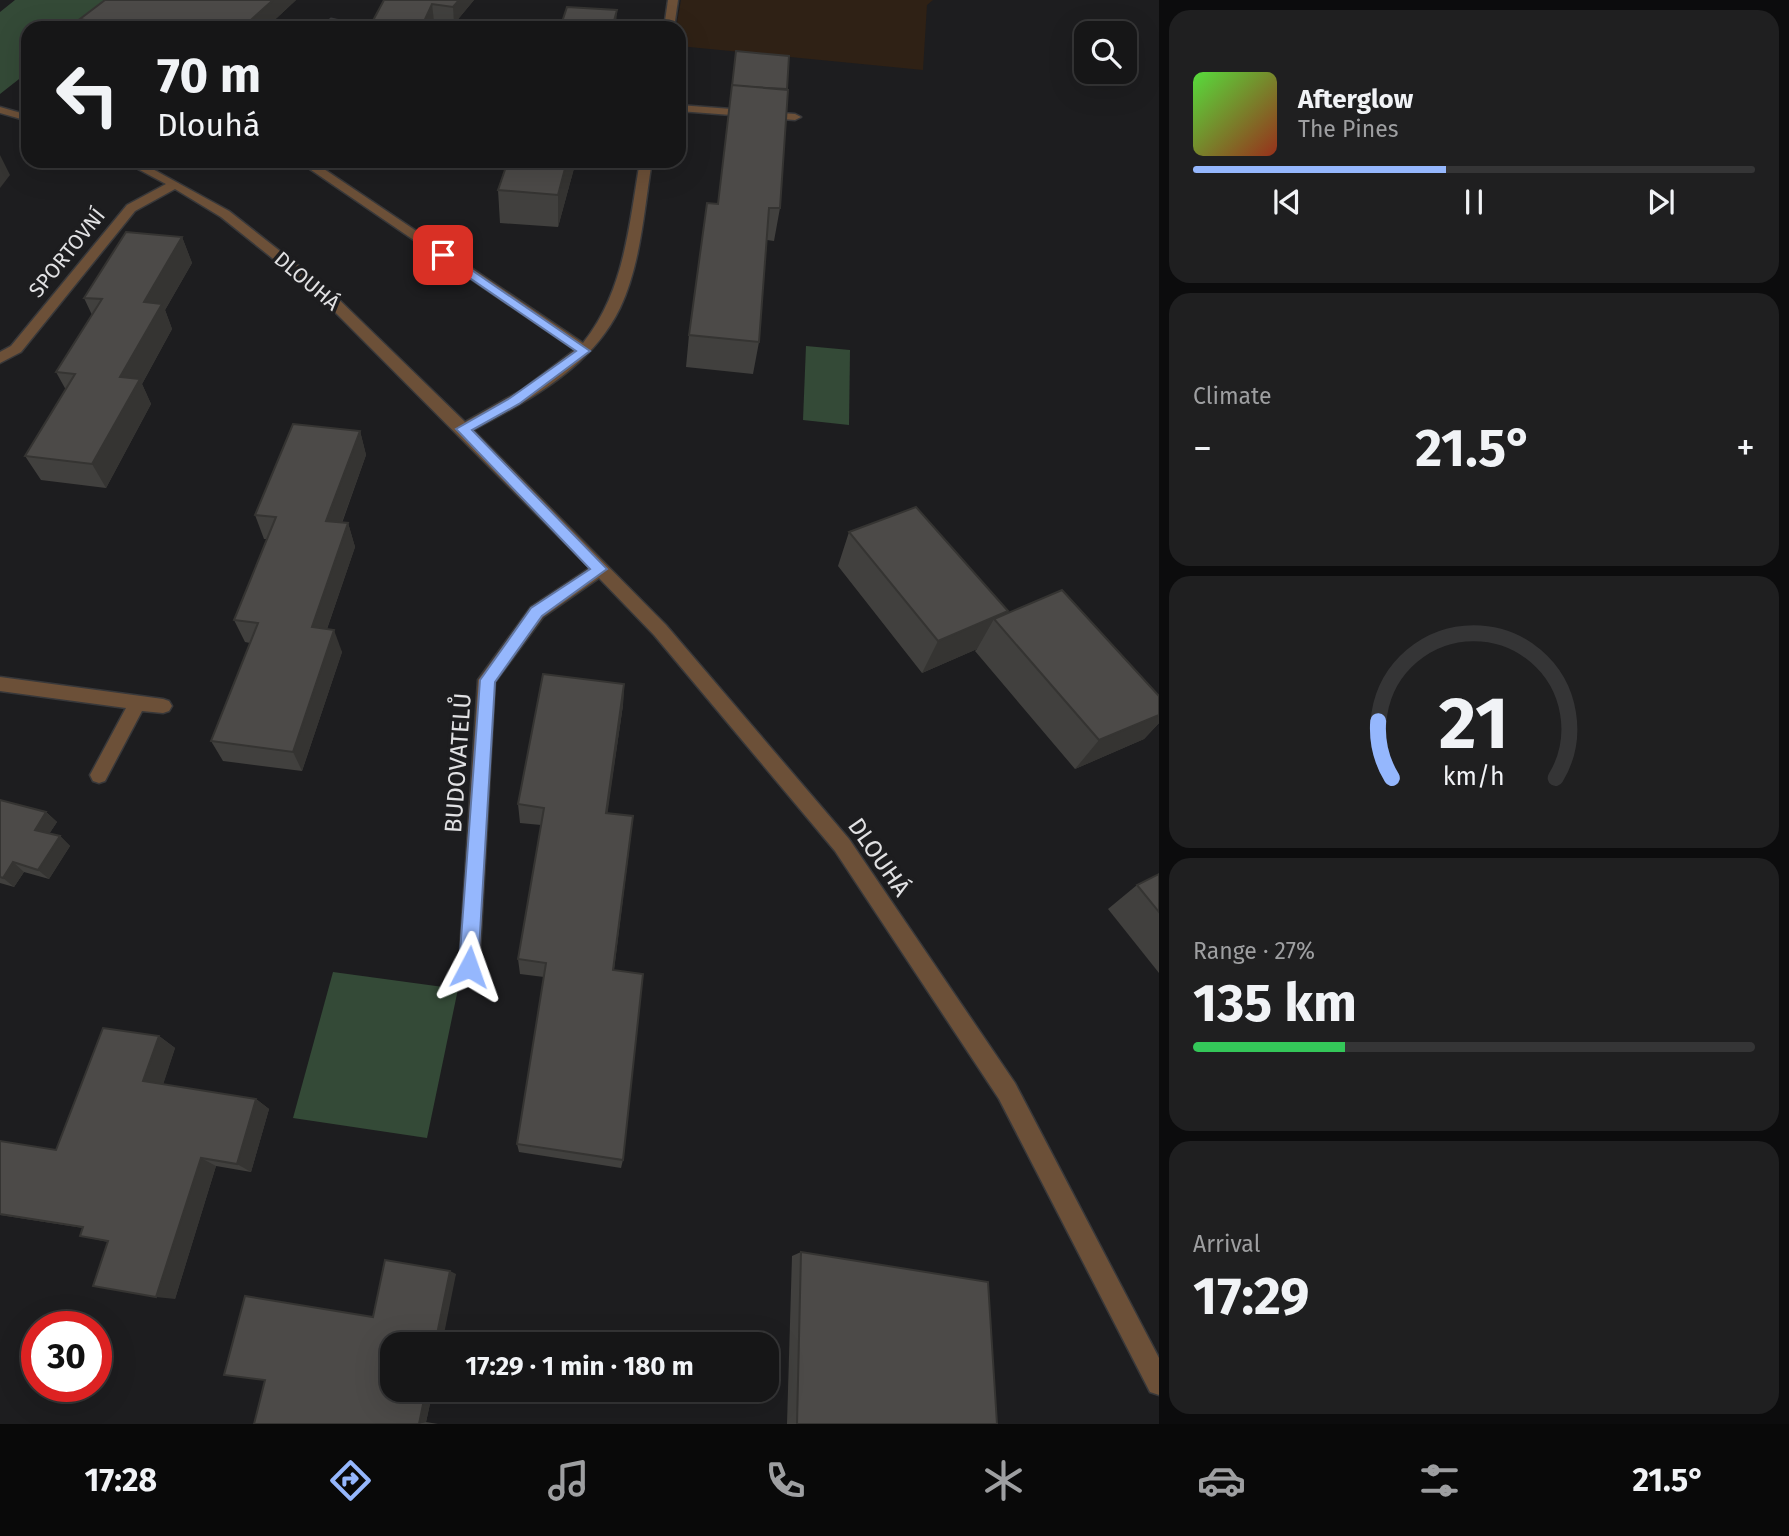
<!DOCTYPE html>
<html lang="en">
<head>
<meta charset="utf-8">
<style>
	:root { --surface:#161617; --page:#1f1f20; --text:#f1f3f6; --muted:#9e9fa1; --line:#353536; --accent:#95b7fd }
	body { margin:0; font-family:"Fira Sans",sans-serif; background:var(--page); color:var(--text); height:100vh; display:flex; flex-direction:column; font-size:26px; white-space:nowrap }
	* { box-sizing:border-box; margin:0 }
	p { font-size:23px; color:var(--muted) }
	.icon { flex:none; width:38px; height:38px; fill:none; stroke:currentColor; stroke-width:2; stroke-linecap:round; stroke-linejoin:round }
	.map { position:relative; flex:1; overflow:hidden }
	.sheet { display:flex; flex-direction:column; gap:10px; padding:10px; background:#0c0c0d; width:630px }
	.sheet>* { flex:none }
	.guide { position:absolute; left:21px; top:21px; width:665px; height:147px; border-radius:21px; box-shadow:0 7px 28px #0002,0 0 0 2px var(--line); background:#161617; color:var(--text); overflow:hidden }
	.controls { position:absolute; left:1074px; top:21px; display:grid; gap:14px }
	.controls a { display:grid; place-items:center; width:63px; height:63px; border-radius:14px; background:var(--surface); box-shadow:0 7px 28px #0002,0 0 0 2px var(--line); font-size:35px }
	.speed { position:absolute; left:21px; top:1311px; display:flex; gap:14px; font-size:35px; font-weight:700; text-align:center }
	.speed>* { display:grid; place-content:center; width:91px; height:91px; border-radius:50%; background:var(--surface); box-shadow:0 7px 28px #0002,0 0 0 2px var(--line); line-height:1 }
	.speed .limit { border:10px solid #d22; background:#fff; color:#111 }
	.pin { position:absolute; display:grid; place-items:center; width:60px; height:60px; color:#fff; margin:-30px; border-radius:14px; box-shadow:0 4px 10px #0006 }
	.me { position:absolute; width:77px; margin:-38px; rotate:4deg; stroke-linejoin:round; filter:drop-shadow(0 0 5px #0008) }
	.turn { display:flex; align-items:center; gap:24px; height:147px; padding:0 21px; font-size:32px }
	.turn .icon { width:91px; height:91px; stroke-width:2.5 }
	.turn b { display:block; font-size:49px; line-height:60px }
	.big { font-size:52px; font-weight:700; line-height:1.1 }
	.sheet .tile { flex:1; display:flex; flex-direction:column; justify-content:center; gap:10px; min-width:0; padding:0 24px; border-radius:21px; background:var(--page) }
	.sheet .dial { align-items:center; gap:0 }
	.dial svg { height:182px; overflow:visible; fill:none; stroke:var(--line); stroke-width:7; stroke-linecap:round; text-anchor:middle }
	.dial text { fill:var(--text); stroke:none }
	.song { display:flex; align-items:center; gap:21px }
	.cover { width:84px; height:84px; border-radius:10px; background:linear-gradient(135deg,hsl(110 70% 55%),hsl(10 70% 35%)) }
	.played { height:7px; border-radius:4px; background:linear-gradient(90deg,var(--accent) 45%,var(--line) 45%) }
	.keys { display:flex; justify-content:space-around; direction:ltr }
	.heat { display:flex; justify-content:space-between; align-items:center; font-size:38px; direction:ltr }
	.charge { height:10px; border-radius:5px; background:linear-gradient(90deg,#34c759 27%,var(--line) 0) }
	.trip { position:absolute; left:380px; top:1332px; width:399px; height:70px; border-radius:21px; background:var(--surface); box-shadow:0 7px 28px #0002,0 0 0 2px var(--line); font-weight:700; line-height:70px; text-align:center }
	.dock { display:flex; height:112px; justify-content:space-around; align-items:center; background:#090909; color:var(--muted) }
	.dock .icon { width:49px; height:49px }
	.dock .active { color:var(--accent) }
	.dock b { font-size:32px; color:var(--text) }
	main { display:flex; flex:1; min-height:0 }
	.map>svg:first-child { display:block }
	.education { fill:#2f2115 }
	.green { fill:#344a37 }
	.lines { fill:none; stroke-linecap:round; stroke-linejoin:round }
	.service-casing { stroke:#38383a; stroke-width:3 }
	.minor-casing { stroke:#38383a; stroke-width:3 }
	.service { fill:#6c5038; fill-rule:evenodd }
	.minor { fill:#6c5038; fill-rule:evenodd }
	.wall { fill:#41403e }
	.shaded-wall { fill:#353432 }
	.building { fill:#4c4a48; stroke:#353432; stroke-width:2 }
	.route { fill:#95b7fd; stroke:#6177a4; stroke-width:2 }
	.labels { text-anchor:middle; dominant-baseline:central; stroke-width:7; stroke-linejoin:round; paint-order:stroke }
	.far-street-label { font-size:21px; fill:#e1e1e3; stroke:#1d1d1f }
	.street-label { font-size:24px; fill:#e1e1e3; stroke:#1d1d1f }
</style>
</head>
<body>
<main>
<div class="map">
<svg width="1159" height="1424" viewBox="0 0 1159 1424">
	<rect width="100%" height="100%" fill="#1d1d1f"/>
	<!-- education -->
	<polygon class="education" points="681,0 933,0 927,5 923,70 679,46 679,28 676,28"/>
	<!-- green -->
	<g class="green">
		<polygon points="15,0 116,0 82,28 28,28 28,72 0,94 0,12"/>
		<polygon points="806,346 850,350 849,425 803,420"/>
		<polygon points="333,972 458,989 427,1138 293,1118"/>
	</g>
	<g class="lines">
		<!-- service casing -->
		<g class="service-casing">
			<polygon id="service" points="0,677 163,699 169,701 172,706 169,711 163,713 142,711 105,781 99,783 93,781 90,775 126,708 0,691"/>
		</g>
		<!-- minor casing -->
		<g class="minor-casing">
			<g id="minor">
				<polygon points="668,0 678,0 674,28 664,28"/>
				<polygon points="331,19 340,21 334,28 324,28"/>
				<polygon points="679,105 795,114 801,117 795,120 679,111"/>
				<polygon points="0,107 28,115 28,121 0,113"/>
				<path d="M123,161H138L229,211L327,288L465,422L522,390L575,350L298,161H312L583,343C625,291 629,224 640,161H652C644,209 641,264 620,308C591,368 529,400 473,430L666,625L849,839L1015,1083L1159,1358V1395L1150,1392L999,1099L835,851L654,635L599,578L543,617L495,682L479,967L476,974L469,977L462,974L459,967L478,680L531,607L590,568L317,294L221,217L175,189L135,211L21,352L0,363V352L11,346L127,205L166,184Z"/>
			</g>
		</g>
		<!-- service -->
		<use href="#service" class="service"/>
		<!-- minor -->
		<use href="#minor" class="minor"/>
	</g>
	<!-- wall -->
	<g class="wall">
		<polygon points="105,0 296,0 266,28 83,28 80,19"/>
		<polygon points="384,0 474,0 454,24 434,21"/>
		<polygon points="576,161 558,227 500,223 498,190"/>
		<polygon points="718,204 780,208 774,241 767,240 759,342 753,374 686,367 689,335"/>
		<polygon points="182,237 192,263 165,310 172,329 142,384 151,404 106,488 41,480 25,456 66,390 56,372 92,315 84,298"/>
		<polygon points="360,431 366,455 342,523 348,523 355,547 327,629 342,652 302,771 223,761 211,741 250,643 245,642 234,620 267,539 264,539 255,515"/>
		<polygon points="849,532 1008,611 1007,613 1159,696 1159,723 1144,739 1075,769 975,651 977,649 922,673 838,566"/>
		<polygon points="624,684 623,705 607,813 631,834 614,970 623,1160 621,1168 519,1152 517,1144 544,977 520,974 518,959 541,825 520,823 518,804"/>
		<polygon points="0,800 46,812 57,822 49,834 60,836 70,846 49,879 24,872 14,887 0,883"/>
		<polygon points="1159,874 1159,973 1108,909 1137,885"/>
		<polygon points="159,1036 175,1048 163,1084 256,1099 269,1109 251,1172 216,1166 175,1299 108,1242 80,1236 83,1228 0,1215 0,1141 56,1150"/>
		<polygon points="801,1252 997,1424 787,1424 792,1256"/>
		<polygon points="456,1274 392,1390 433,1390 426,1422 438,1424 254,1424 373,1317"/>
	</g>
	<!-- shaded-wall -->
	<g class="shaded-wall">
		<polygon points="273,0 296,0 266,28 242,28"/>
		<polygon points="459,0 474,0 454,24 453,7"/>
		<polygon points="432,4 434,21 431,28 421,28"/>
		<polygon points="617,10 616,28 612,28"/>
		<polygon points="0,155 10,175 0,188"/>
		<polygon points="567,161 576,161 558,227 558,195"/>
		<polygon points="182,237 192,263 165,310 172,329 142,384 151,404 106,488 92,464 144,302"/>
		<polygon points="360,431 366,455 334,544 326,521"/>
		<polygon points="348,523 355,547 320,649 312,627"/>
		<polygon points="1008,611 1000,626 994,619 977,649 922,673 938,641"/>
		<polygon points="334,630 342,652 302,771 293,752"/>
		<polygon points="624,684 623,705 605,831 606,813"/>
		<polygon points="1159,715 1159,723 1144,739 1075,769 1099,740"/>
		<polygon points="46,812 57,822 45,840 35,830"/>
		<polygon points="60,836 70,846 49,879 38,870"/>
		<polygon points="13,862 24,872 14,887 3,878"/>
		<polygon points="159,1036 175,1048 161,1091 143,1081"/>
		<polygon points="256,1099 269,1109 251,1172 237,1164"/>
		<polygon points="201,1158 216,1166 175,1299 156,1297"/>
		<polygon points="450,1271 456,1274 442,1344 435,1344"/>
		<polygon points="426,1390 433,1390 426,1422 419,1424"/>
	</g>
	<!-- building -->
	<g class="building">
		<polygon points="105,0 273,0 242,28 123,28 80,19"/>
		<polygon points="384,0 459,0 453,7 432,4 421,28 369,28"/>
		<polygon points="567,7 617,10 612,28 560,28"/>
		<polygon points="736,51 789,56 787,89 732,86"/>
		<polygon points="732,85 788,90 780,208 769,208 759,342 689,335 707,203 718,204"/>
		<polygon points="508,161 567,161 558,195 498,190"/>
		<polygon points="126,232 182,237 144,302 162,304 120,377 140,379 92,464 25,456 75,374 56,372 102,299 84,298"/>
		<polygon points="293,424 360,431 326,521 348,523 312,627 334,630 293,752 211,741 258,623 234,620 276,517 255,515"/>
		<polygon points="916,507 1008,611 938,641 849,532"/>
		<polygon points="1062,590 1159,696 1159,715 1099,740 994,619"/>
		<polygon points="543,674 624,684 606,813 633,816 613,970 643,974 623,1160 517,1144 546,963 518,959 544,808 518,804"/>
		<polygon points="0,800 46,812 35,830 60,836 38,870 13,862 3,878 0,877"/>
		<polygon points="1159,874 1159,912 1137,885"/>
		<polygon points="103,1028 159,1036 143,1081 256,1099 237,1164 201,1158 156,1297 93,1286 108,1241 80,1236 83,1227 0,1214 0,1141 56,1150"/>
		<polygon points="801,1252 988,1282 997,1424 797,1424"/>
		<polygon points="385,1260 450,1271 435,1344 392,1344 392,1390 426,1390 419,1424 254,1424 265,1380 224,1375 245,1296 373,1317"/>
	</g>
	<!-- route -->
	<polygon class="route" points="439,253 447,253 590,351 519,404 472,430 607,569 542,616 495,682 478,967 475,973 469,976 462,973 459,967 480,680 531,608 590,569 456,429 510,398 576,351 439,257"/>
	<g class="labels">
		<!-- far-street labels -->
		<g class="far-street-label">
			<text transform="translate(67 253) rotate(-51)">SPORTOVNÍ</text>
			<text transform="translate(307 281) rotate(40)">DLOUHÁ</text>
		</g>
		<!-- street labels -->
		<g class="street-label">
			<text transform="translate(458 763) rotate(-86)">BUDOVATELŮ</text>
			<text transform="translate(879 857) rotate(55)">DLOUHÁ</text>
		</g>
	</g>
</svg>
<div class="controls">
<a><svg class="icon" aria-label="search" viewBox="0 0 24 24"><circle cx="10" cy="10" r="6"/><path d="M15 15l6 6"/></svg></a>
</div>
<div class="speed"><div class="limit">30</div></div>
<div class="pin" style="left:443px;top:255px;background:#d93025"><svg class="icon" aria-label="arrive" viewBox="0 0 24 24"><path d="M6 21V4h12l-3 4 3 4H6"/></svg></div>
<svg class="me" style="left:469px;top:967px" viewBox="-20 -20 40 40"><path d="M0-17L14 15 0 8-14 15z" fill="#95b7fd" stroke="#fff" stroke-width="4"/></svg>
<div class="trip">17:29 · 1 min · 180 m</div>
<div class="guide">
<div class="turn"><svg class="icon" aria-label="left" viewBox="0 0 24 24"><path d="M17 20v-9H6M10 6l-5 5 5 5"/></svg><div><b>70 m</b>Dlouhá</div></div>
</div>
</div>
<section class="sheet">
<div class="tile">
<div class="song"><i class="cover"></i><div><b>Afterglow</b><p>The Pines</p></div></div>
<div class="played"></div>
<div class="keys"><svg class="icon" aria-label="previous" viewBox="0 0 24 24"><path d="M18 5L8 12l10 7zM5 5v14"/></svg><svg class="icon" aria-label="pause" viewBox="0 0 24 24"><path d="M8 5v14M16 5v14"/></svg><svg class="icon" aria-label="next" viewBox="0 0 24 24"><path d="M6 5l10 7-10 7zM19 5v14"/></svg></div>
</div>
<div class="tile"><p>Climate</p>
<div class="heat"><a>−</a><b class="big">21.5°</b><a>+</a></div>
</div>
<div class="tile dial"><svg viewBox="0 0 100 80">
<path d="M14 69A42 42 0 1 1 86 69"/>
<path d="M14 69A42 42 0 0 1 8 44" stroke="#95b7fd"/>
<text x="50" y="56" font-size="32" font-weight="700">21</text>
<text x="50" y="72" font-size="11">km/h</text>
</svg></div>
<div class="tile"><p>Range · 27%</p><b class="big">135 km</b><div class="charge"></div></div>
<div class="tile"><p>Arrival</p><b class="big">17:29</b></div>
</section>
</main>
<nav class="dock">
<b>17:28</b>
<svg class="icon active" aria-label="directions" viewBox="0 0 24 24"><path d="M12 3l9 9-9 9-9-9zM9 14v-3h6M13 9l2 2-2 2"/></svg>
<svg class="icon" aria-label="music" viewBox="0 0 24 24"><path d="M9 18V5l10-2v13"/><circle cx="6" cy="18" r="3"/><circle cx="16" cy="16" r="3"/></svg>
<svg class="icon" aria-label="phone" viewBox="0 0 24 24"><path d="M5 4h4l2 5-3 2q2 4 5 5l2-3 5 2v4C11 20 4 13 5 4z"/></svg>
<svg class="icon" aria-label="climate" viewBox="0 0 24 24"><path d="M12 3v18M4 7l16 10M4 17L20 7"/></svg>
<svg class="icon" aria-label="car" viewBox="0 0 24 24"><path d="M5 17H2v-5l4-1 3-4h7l3 4 3 1v5h-3M9 17h6M6 11h13"/><circle cx="7" cy="17" r="2"/><circle cx="17" cy="17" r="2"/></svg>
<svg class="icon" aria-label="filters" viewBox="0 0 24 24"><path d="M4 7h16M4 17h16"/><circle cx="9" cy="7" r="2"/><circle cx="15" cy="17" r="2"/></svg>
<b>21.5°</b>
</nav>
</body>
</html>
